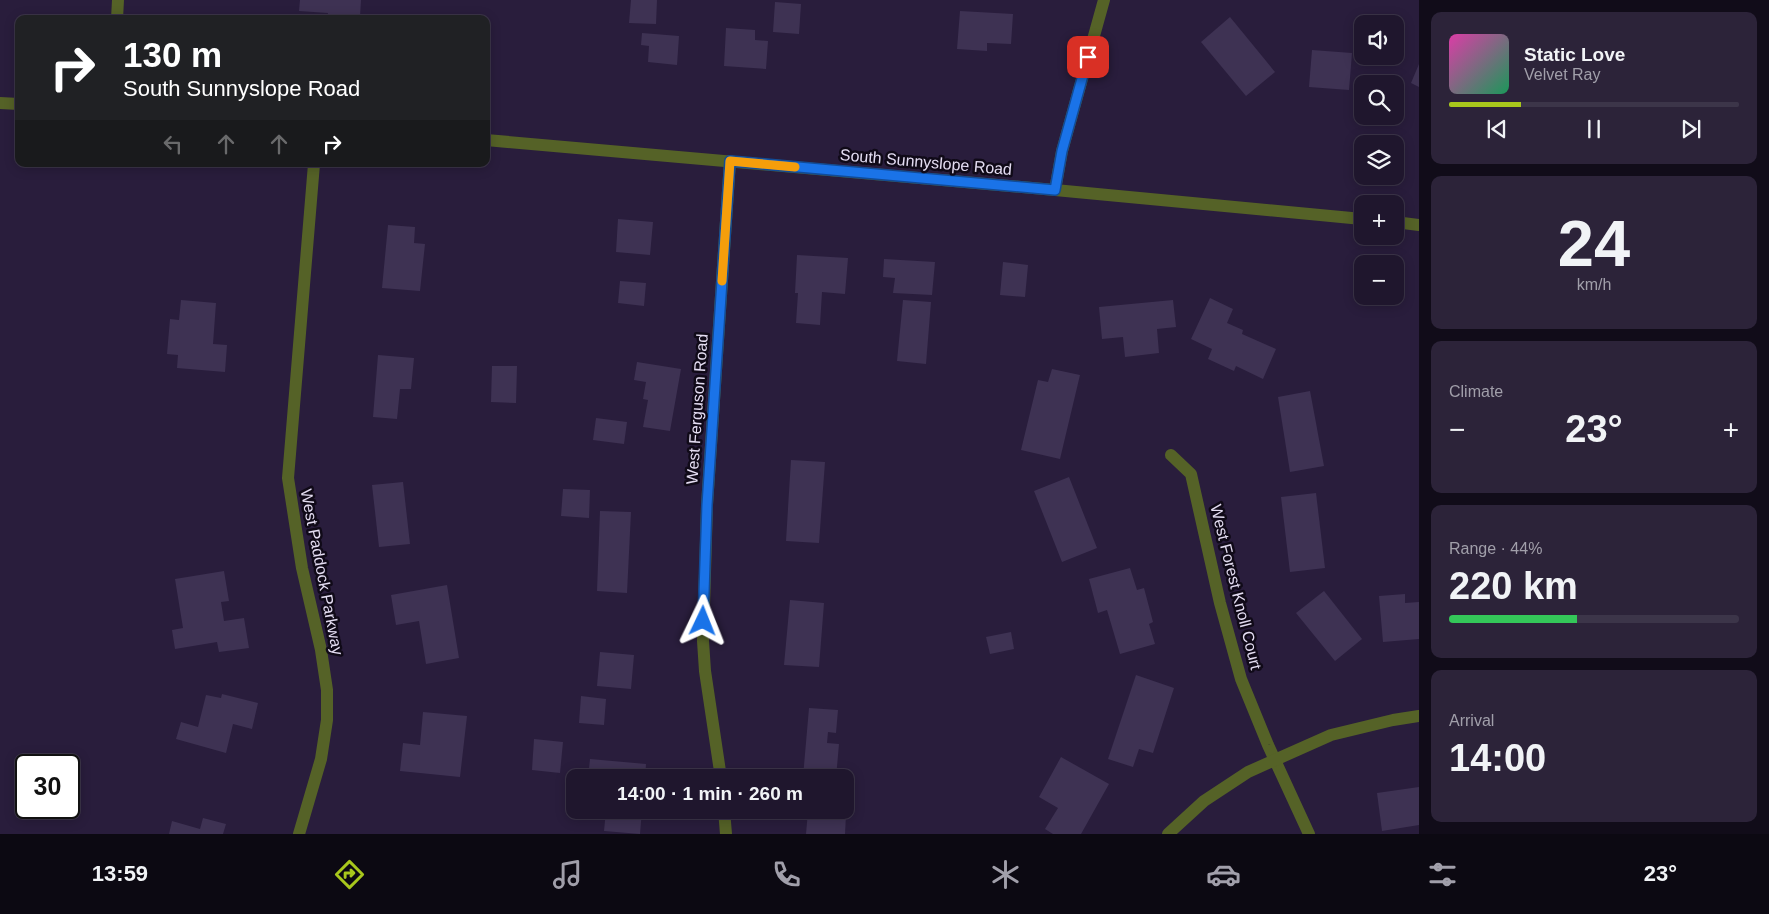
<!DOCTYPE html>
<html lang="en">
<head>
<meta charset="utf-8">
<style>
	:root { --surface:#1f162d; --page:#2c2339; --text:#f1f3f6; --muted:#a19faa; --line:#3c3549; --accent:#a8c71c }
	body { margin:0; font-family:Arial,sans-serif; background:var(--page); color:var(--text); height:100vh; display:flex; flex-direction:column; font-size:19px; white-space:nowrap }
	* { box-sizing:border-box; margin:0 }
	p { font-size:16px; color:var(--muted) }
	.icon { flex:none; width:28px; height:28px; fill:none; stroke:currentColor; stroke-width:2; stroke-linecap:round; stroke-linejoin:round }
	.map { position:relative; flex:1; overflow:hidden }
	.details { display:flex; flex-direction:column; gap:12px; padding:12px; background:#110c19; width:350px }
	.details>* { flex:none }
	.hud { position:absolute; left:15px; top:15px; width:475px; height:152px; border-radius:10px; box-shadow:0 2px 12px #0003,0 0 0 1px var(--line); background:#202124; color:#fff; overflow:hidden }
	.tools { position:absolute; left:1354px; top:15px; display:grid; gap:10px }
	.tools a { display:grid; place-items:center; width:50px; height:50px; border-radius:10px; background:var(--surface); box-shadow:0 2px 12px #0003,0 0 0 1px var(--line); font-size:25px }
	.speed { position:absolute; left:15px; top:754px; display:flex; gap:10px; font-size:25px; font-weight:700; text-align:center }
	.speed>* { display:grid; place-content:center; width:65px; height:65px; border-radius:50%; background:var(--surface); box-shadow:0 2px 12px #0003,0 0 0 1px var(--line); line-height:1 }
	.speed .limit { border:2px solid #111; border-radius:8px; background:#fff; color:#111 }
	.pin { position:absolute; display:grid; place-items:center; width:42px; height:42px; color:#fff; margin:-21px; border-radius:10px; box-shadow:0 2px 8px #0006 }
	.me { position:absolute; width:55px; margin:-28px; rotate:2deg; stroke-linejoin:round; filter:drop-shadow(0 0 4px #0008) }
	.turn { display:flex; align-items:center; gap:18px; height:105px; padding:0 25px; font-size:22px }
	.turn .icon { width:65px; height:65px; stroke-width:2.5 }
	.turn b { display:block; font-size:35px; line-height:42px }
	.lanes { display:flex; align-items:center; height:48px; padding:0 25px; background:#0003; justify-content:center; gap:25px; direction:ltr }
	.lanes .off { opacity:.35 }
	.big { font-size:38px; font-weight:600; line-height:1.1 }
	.details .tile { flex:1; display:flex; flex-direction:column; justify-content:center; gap:8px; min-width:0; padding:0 18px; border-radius:10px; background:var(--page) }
	.details .dial { align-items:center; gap:0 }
	.dial b { font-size:65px; line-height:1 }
	.song { display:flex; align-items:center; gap:15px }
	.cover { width:60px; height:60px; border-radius:8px; background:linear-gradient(135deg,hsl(320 70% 55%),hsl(150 70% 35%)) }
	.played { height:5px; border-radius:2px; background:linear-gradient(90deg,var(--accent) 25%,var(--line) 25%) }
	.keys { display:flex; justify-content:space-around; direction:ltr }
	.heat { display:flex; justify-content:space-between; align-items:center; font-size:28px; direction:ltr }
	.charge { height:8px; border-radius:4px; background:linear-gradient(90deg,#34c759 44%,var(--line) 0) }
	.trip { position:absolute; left:566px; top:769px; width:288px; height:50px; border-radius:10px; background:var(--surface); box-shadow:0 2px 12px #0003,0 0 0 1px var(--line); font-weight:600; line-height:50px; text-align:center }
	.menu { display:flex; height:80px; justify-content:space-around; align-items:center; background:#0c0912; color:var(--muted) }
	.menu .icon { width:35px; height:35px }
	.menu .active { color:var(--accent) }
	.menu b { font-size:22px; color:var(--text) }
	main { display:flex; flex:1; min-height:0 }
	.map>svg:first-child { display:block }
	.building { fill:#3e3253 }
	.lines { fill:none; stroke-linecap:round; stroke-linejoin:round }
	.minor { stroke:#556227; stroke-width:12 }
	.tertiary { stroke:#556227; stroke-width:12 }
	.route-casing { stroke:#114b97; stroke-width:12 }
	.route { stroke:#1a73e8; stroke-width:9 }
	.slow { stroke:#f59e0b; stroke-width:9 }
	.labels { text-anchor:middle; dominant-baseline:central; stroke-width:5; stroke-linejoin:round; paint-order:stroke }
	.street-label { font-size:16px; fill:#e4ddf2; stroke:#100a18 }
</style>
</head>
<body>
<main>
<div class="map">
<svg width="1419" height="834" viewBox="0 0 1419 834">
	<rect width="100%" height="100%" fill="#291d3c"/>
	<!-- building -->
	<g class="building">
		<polygon points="300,0 361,0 360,17 342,15 342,19 327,19 328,13 299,11"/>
		<polygon points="631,0 657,0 656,24 629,23"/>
		<polygon points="775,2 801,4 799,34 773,32"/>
		<polygon points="960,11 1013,14 1011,44 987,43 987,51 957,49"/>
		<polygon points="1230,17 1275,72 1246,96 1201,42"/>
		<polygon points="726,28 755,30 755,40 768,41 766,69 724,66"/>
		<polygon points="642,33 679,36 677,65 648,62 649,46 641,45"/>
		<polygon points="1312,50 1352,53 1349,90 1309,87"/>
		<polygon points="1419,64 1419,87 1411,83"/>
		<polygon points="618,219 653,222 650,255 616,252"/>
		<polygon points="388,225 415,227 414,243 425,244 420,291 382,288"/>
		<polygon points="797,255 848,258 845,294 822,292 820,325 796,323 798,293 795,293"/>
		<polygon points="884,259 935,262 932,295 893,293 895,278 883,277"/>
		<polygon points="1003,262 1028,265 1025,297 1000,295"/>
		<polygon points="620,281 646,283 644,306 618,303"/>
		<polygon points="1210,298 1233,309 1227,323 1243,330 1242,334 1276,349 1263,379 1236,366 1234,371 1208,359 1212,349 1191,339"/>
		<polygon points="181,300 216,303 213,344 227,345 225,372 177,368 178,355 167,354 170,319 179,320"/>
		<polygon points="903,300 931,302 926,364 897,361"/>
		<polygon points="1173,300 1176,327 1157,329 1159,353 1125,357 1123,337 1102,339 1099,307"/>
		<polygon points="378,355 414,358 411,389 400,389 397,419 373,417"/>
		<polygon points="637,362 681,369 670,431 643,427 648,400 643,399 646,382 634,380"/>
		<polygon points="492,366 517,366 516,403 491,402"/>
		<polygon points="1052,369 1080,375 1060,459 1021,450 1038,380 1048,382"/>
		<polygon points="1310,391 1324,466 1290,472 1278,397"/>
		<polygon points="596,418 627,422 624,444 593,440"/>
		<polygon points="791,460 825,462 819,543 786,541"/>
		<polygon points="1069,477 1097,548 1062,562 1034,491"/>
		<polygon points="403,482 410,544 379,547 372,485"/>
		<polygon points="563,489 590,490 589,518 561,516"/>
		<polygon points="1316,493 1325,568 1290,572 1281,497"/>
		<polygon points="600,511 631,512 627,593 597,591"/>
		<polygon points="1130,568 1137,590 1144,588 1153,622 1149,624 1155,644 1120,654 1107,610 1098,613 1089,579"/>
		<polygon points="224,571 229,601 221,602 224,621 244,618 249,648 219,652 217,642 175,649 172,630 183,628 175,579"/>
		<polygon points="447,585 459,658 426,664 419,621 396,625 391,595"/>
		<polygon points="1324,591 1362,639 1335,661 1296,613"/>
		<polygon points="1405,594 1405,603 1419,602 1419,639 1383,642 1379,596"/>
		<polygon points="790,600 824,603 819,667 784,665"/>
		<polygon points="1011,632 1014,649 990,654 986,637"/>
		<polygon points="600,652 634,655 631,689 597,686"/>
		<polygon points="1136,675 1174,688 1153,753 1139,749 1133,767 1108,759"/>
		<polygon points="222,694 258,703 252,729 233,724 226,753 176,739 181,722 198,727 206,695 221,698"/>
		<polygon points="581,696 606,699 604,725 579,723"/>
		<polygon points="809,708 838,710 836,733 828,732 827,743 839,744 836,778 803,777"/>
		<polygon points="423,712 467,716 460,777 400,771 403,743 420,745"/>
		<polygon points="534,739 563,742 560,773 532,770"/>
		<polygon points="1061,757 1109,784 1081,834 1053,834 1045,829 1058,808 1039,797"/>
		<polygon points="590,759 646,764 645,778 588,778"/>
		<polygon points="1419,787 1419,825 1382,831 1377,793"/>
		<polygon points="606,810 642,810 640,834 604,831"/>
		<polygon points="808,811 846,815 845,834 806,834"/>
		<polygon points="203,818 226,824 223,834 169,834 172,821 200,829"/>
	</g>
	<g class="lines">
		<!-- minor -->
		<g class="minor">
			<polyline points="117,19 118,0"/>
			<polyline points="1055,190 1062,151 1104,0"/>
			<polyline points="1171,455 1191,474 1220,603 1241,679 1268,745 1309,834"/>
			<polyline points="721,778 705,671 703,641 707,505 730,161"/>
			<polyline points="724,810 726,834"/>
			<polyline points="299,834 321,759 327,720 327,690 321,650 302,568 288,478 314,164"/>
			<polyline points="1168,834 1204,801 1248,772 1331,735 1393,720 1419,716"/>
		</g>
		<!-- tertiary -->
		<g class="tertiary">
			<polyline points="0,103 19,104"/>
			<polyline points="486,140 1055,190 1362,219"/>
			<polyline points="1395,222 1419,225"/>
		</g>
	</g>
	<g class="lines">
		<!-- route casing -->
		<g class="route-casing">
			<polyline id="route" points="703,621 707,505 730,161 1055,190 1062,151 1088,57"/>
		</g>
		<!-- route -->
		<use href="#route" class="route"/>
		<!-- slow -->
		<polyline class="slow" points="722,281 730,161 795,167"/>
	</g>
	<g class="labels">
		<!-- street labels -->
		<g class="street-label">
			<text transform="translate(926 162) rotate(5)">South Sunnyslope Road</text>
			<text transform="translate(697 409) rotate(-86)">West Ferguson Road</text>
			<text transform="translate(322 572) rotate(79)">West Paddock Parkway</text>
			<text transform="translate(1236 587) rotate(76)">West Forest Knoll Court</text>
		</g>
	</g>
</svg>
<div class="tools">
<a><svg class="icon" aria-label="sound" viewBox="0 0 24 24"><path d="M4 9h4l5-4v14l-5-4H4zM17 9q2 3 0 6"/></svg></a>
<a><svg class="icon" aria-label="search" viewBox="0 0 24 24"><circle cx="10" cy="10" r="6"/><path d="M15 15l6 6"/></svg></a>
<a><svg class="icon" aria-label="layers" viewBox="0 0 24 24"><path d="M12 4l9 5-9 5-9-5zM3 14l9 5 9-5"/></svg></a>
<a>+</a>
<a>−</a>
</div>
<div class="speed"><div class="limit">30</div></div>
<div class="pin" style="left:1088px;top:57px;background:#d93025"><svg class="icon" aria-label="arrive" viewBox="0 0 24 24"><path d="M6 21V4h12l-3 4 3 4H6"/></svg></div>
<svg class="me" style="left:703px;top:621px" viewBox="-20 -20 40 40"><path d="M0-17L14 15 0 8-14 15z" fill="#1a73e8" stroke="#fff" stroke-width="4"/></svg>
<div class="trip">14:00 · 1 min · 260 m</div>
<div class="hud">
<div class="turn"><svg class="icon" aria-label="right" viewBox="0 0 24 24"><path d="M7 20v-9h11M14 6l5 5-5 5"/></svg><div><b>130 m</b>South Sunnyslope Road</div></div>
<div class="lanes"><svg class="icon off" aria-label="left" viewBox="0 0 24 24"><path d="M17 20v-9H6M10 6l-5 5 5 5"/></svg><svg class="icon off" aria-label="ahead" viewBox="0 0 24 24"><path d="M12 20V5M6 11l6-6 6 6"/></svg><svg class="icon off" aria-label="ahead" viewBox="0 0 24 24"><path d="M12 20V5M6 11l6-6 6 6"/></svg><svg class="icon" aria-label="right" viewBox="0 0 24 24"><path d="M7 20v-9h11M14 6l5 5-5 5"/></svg></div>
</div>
</div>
<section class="details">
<div class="tile">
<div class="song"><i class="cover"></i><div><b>Static Love</b><p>Velvet Ray</p></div></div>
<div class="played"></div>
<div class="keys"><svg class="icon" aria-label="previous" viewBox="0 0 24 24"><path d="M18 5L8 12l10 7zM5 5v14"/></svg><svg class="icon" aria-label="pause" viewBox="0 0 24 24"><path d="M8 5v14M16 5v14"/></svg><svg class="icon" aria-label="next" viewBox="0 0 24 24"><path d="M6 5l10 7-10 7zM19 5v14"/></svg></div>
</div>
<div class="tile dial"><b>24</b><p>km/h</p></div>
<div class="tile"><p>Climate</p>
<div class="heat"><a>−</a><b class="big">23°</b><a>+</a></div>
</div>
<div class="tile"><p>Range · 44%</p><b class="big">220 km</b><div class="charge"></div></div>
<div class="tile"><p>Arrival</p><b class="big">14:00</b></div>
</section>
</main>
<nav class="menu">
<b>13:59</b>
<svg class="icon active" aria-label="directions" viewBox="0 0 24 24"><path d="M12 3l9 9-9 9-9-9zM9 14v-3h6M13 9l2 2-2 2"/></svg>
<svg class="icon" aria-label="music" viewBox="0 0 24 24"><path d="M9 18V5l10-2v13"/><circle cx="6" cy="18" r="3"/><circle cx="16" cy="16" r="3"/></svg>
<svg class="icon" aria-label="phone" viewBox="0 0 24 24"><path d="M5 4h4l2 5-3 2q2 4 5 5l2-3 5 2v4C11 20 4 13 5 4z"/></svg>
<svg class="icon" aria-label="climate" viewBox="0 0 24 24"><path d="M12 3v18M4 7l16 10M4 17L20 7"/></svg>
<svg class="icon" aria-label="car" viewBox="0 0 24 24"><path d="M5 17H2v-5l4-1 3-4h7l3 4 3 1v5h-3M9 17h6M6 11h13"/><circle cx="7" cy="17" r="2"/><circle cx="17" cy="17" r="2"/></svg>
<svg class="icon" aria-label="filters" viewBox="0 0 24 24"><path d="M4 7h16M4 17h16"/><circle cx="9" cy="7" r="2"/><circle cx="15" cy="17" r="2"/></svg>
<b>23°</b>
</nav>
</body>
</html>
